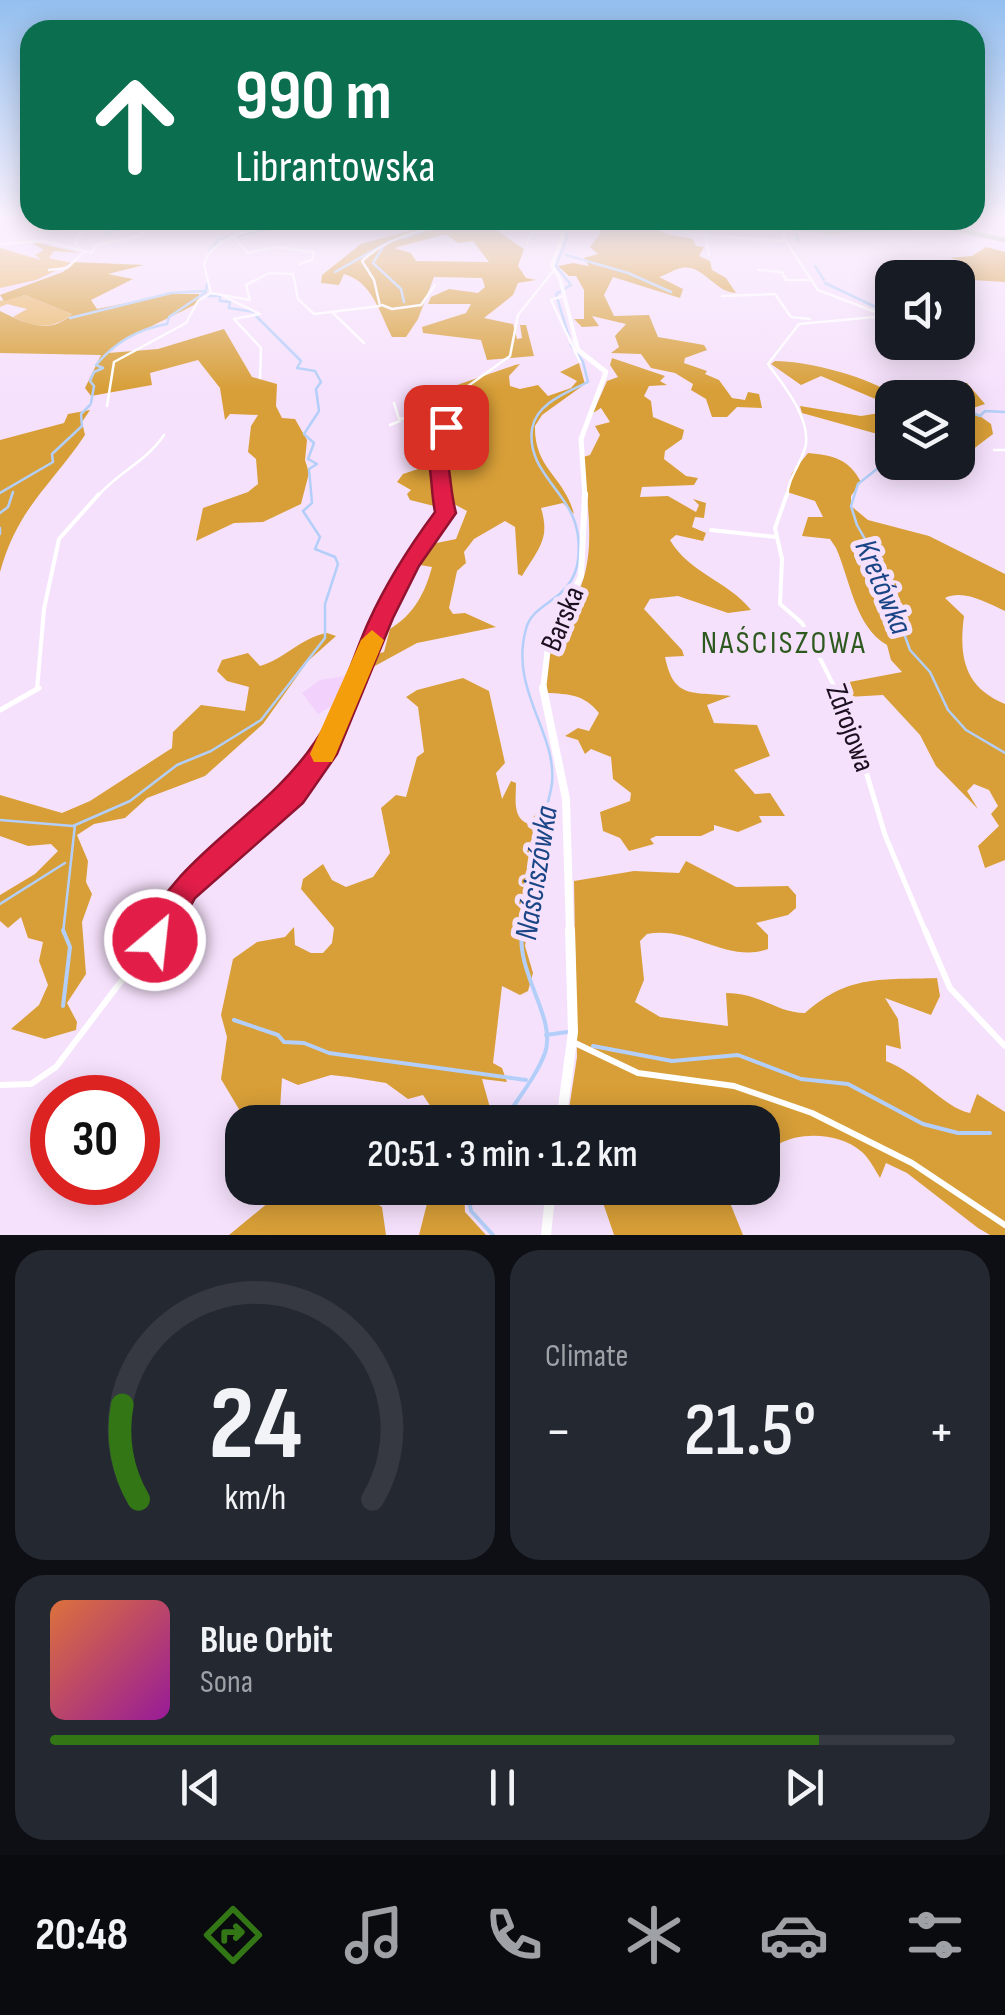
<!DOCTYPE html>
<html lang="en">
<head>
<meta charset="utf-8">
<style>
	:root { --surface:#171b24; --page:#242831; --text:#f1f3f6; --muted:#9ea1a6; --line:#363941; --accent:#327615 }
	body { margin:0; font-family:"Sofia Sans Condensed",sans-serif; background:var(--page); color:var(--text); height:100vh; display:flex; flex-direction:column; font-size:38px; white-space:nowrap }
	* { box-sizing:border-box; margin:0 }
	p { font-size:32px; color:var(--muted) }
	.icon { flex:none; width:55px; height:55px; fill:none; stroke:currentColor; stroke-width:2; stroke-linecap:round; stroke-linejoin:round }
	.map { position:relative; height:1235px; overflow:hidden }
	.drawer { display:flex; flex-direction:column; gap:15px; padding:15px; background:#0d0f14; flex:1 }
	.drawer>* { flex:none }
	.banner { position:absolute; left:20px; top:20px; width:965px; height:210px; border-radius:30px; box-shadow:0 5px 25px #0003; background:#0b6e4f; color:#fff; overflow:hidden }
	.fabs { position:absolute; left:875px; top:260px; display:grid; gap:20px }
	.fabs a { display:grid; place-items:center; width:100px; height:100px; border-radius:20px; background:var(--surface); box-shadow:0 5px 25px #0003; font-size:50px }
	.speed { position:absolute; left:30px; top:1075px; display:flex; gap:20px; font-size:50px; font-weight:700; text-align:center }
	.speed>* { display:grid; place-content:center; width:130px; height:130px; border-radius:50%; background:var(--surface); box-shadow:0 5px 25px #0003; line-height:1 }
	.speed .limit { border:15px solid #d22; background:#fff; color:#111 }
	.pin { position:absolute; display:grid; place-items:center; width:85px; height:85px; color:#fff; margin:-42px; border-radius:20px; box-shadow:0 5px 15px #0006 }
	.me { position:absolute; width:110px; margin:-55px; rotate:28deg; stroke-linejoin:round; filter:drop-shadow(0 0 8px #0008) }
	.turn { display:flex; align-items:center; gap:35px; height:210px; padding:0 50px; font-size:45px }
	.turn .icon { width:130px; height:130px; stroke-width:2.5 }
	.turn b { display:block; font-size:70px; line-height:85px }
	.big { font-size:75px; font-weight:600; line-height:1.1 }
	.drawer .tile { flex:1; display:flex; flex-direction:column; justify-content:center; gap:15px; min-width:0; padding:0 35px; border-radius:30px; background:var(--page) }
	.drawer .dial { align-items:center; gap:0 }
	.dial svg { height:260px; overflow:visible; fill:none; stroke:var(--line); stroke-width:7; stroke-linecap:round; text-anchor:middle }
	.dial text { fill:var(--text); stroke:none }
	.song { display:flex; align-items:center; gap:30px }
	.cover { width:120px; height:120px; border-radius:15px; background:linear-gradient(135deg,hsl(20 70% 55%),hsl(300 70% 35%)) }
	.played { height:10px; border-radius:5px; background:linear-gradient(90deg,var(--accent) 85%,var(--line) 85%) }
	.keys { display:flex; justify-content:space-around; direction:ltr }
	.heat { display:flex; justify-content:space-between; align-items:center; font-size:55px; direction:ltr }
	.drawer .tiles { flex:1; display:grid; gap:15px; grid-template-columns:1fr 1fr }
	.tile:last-child { grid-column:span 2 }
	.trip { position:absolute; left:225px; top:1105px; width:555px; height:100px; border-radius:30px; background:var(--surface); box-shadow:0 5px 25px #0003; font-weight:600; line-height:100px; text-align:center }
	.dock { display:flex; height:160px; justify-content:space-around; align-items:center; background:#090b0e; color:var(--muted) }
	.dock .icon { width:70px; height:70px }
	.dock .active { color:var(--accent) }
	.dock b { font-size:45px; color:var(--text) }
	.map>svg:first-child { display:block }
	.built { fill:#f2d2fc }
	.green { fill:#e9b45c }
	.forest { fill:#d89f38; fill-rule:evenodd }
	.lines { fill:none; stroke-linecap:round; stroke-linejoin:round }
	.stream-far1 { stroke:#b3cff9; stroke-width:2.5 }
	.stream { stroke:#b3cff9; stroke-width:4 }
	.street-far3 { stroke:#fff; stroke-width:2.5 }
	.street-far2 { stroke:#fff; stroke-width:4 }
	.street-far1 { stroke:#fff; stroke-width:5 }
	.street { stroke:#fff; stroke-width:6 }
	.secondary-far4 { stroke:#fff; stroke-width:4 }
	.secondary-far3 { stroke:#fff; stroke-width:5 }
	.secondary-far2 { stroke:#fff; stroke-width:6 }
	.secondary-far1 { stroke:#fff; stroke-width:8 }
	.secondary { stroke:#fff; stroke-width:10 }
	.primary { stroke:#a9c2a1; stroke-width:5 }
	.route { fill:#e11d48; stroke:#92132f; stroke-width:2.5 }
	.slow { fill:#f59e0b }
	.labels { text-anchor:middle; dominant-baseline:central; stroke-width:10; stroke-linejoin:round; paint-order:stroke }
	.street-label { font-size:30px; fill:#1c0f1f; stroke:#f6e1fc }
	.water-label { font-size:32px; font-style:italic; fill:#1b4686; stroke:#f6e1fc }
	.neighbourhood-label { font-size:32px; letter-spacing:2.5px; fill:#2d581e; stroke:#f6e1fc }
</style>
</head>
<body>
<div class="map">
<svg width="1005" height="1235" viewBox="0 0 1005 1235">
	<rect width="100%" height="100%" fill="#f6e1fc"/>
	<!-- built -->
	<polygon class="built" points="350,675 341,701 318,714 302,693 320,680"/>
	<!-- green -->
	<g class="green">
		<polygon points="29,241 81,253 54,251 49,258 72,263 36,280 0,288 0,248 41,260 35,255 44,250"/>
		<path d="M25,295L72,314C53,330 35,328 13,317L27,309L7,304L0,307V301Z"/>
	</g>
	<!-- forest -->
	<g class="forest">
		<path d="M636,220L666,234L693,239L696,246L704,247L699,256L710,261L712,270L726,278L736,293C715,293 703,264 682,268C677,268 666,275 659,277L683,289L680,298L613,277L604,295L614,316L649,315L658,337L704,345L707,350L685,358L684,363L707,371L705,374L719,380L732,398L745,400L748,392L759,394L762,408L737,407L727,417H712L706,399L691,390L693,384L675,373L651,368L641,354L611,353L619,347L615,336L626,324L592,316L599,326L582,327L574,319H584V290L576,276H569L558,266L573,263L589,266L584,258L598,254L590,247L601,233L600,224Z"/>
		<path d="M461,224L490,226L524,249L518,266L526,278L536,280L518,283L513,295L484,318L513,324L517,339L522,338L520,325H526L534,356L487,360L481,340L423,333L422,327L466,313L471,304H428L431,297L449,289L478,293L485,287L482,278L434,277L418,319L406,337H392C379,311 372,282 344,274L339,285L321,283L322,275L361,244L424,227L428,231ZM446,234L458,243L473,241L489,262L416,261L411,253L394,248Z"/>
		<polygon points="986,247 1005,252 1005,282 926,277 930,265 963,266 960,260 949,258 972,256"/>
		<path d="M75,262L144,265L108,274L133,279L91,300L97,309L171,294H199V302C172,318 128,334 108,353L158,349L224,329L252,377L277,384L276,406L282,418L295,419L307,440L305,460L309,473L301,504L263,522L234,523L196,541L203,508L248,492L258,484L256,459L248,452L251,426L258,415L230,414L225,420L220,388L198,360L150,373L152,385L91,396L85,388L101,355L0,353V311C25,323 49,336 72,314L25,295L4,301L0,295L63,272Z"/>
		<path d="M612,358L665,376L660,381L667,385L649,386L644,396L651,401L653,417L684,430L682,439L665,451L664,459L686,476L698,478L694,485L642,487L640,497L668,496L696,512L699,505L693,499L706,503L704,518L695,517L692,527L706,533L703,541L676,535L670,540C689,573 728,581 751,610L728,613L678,596L650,599L644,609L682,650L684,656L665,657C674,700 692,691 731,696L707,705L714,723L757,725L770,756L734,770L755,794L770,793L785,816H759L762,822L738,832L714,825V830L701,836H656L650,839L654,844L629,851L620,838L603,831L600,812L630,801L631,793L613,779L611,757L591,749L585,754L578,740L565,736L578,728L589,731L599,713C584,694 568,694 547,693C540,651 569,620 582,583C596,543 586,497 583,457L590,455L600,435L595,426L610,422L601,408L593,413L607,381L618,377L610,365Z"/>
		<path d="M775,361C807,361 871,377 897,397L892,398V406L821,376L801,385L771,364Z"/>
		<path d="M579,363L585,384L542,415L535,426C534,469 564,476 574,514L563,503L541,508C550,538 540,547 522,576L518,574L515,527L505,521L474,539L464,552L466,563L457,571L449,608L453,614L465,613L496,627L417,643L362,673L370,656L384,652L390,629C414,614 425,593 432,567L420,565L419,556L427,545L456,539L467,511L452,503L438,507L410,500L407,494L411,490L397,482L403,474L433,464L425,444L430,431L457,416L412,409L431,394L515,365L520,364L509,376L510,386L520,389L538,385L548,396L571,388L577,381L560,372Z"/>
		<polygon points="967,383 985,404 970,409 991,424 993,434 972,450 958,448 958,398 898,397"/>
		<polygon points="800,406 861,416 892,411 892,445 881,435 802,413"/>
		<path d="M90,410L82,422L85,435C51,486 18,507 0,572V440L64,423L68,414Z"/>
		<path d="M808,453C833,455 849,459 861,482L851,496V506L868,520L929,536L1005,574V611C987,603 964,589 945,598L964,616C959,655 963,687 1005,704V860L985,868L978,846L999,826L991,814L998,806L989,790L974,784L967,791L978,809L936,766L920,735L883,695L848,697L844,683L902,672L891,660L887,645C855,627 850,579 836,548L830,539L802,536L808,517H823L815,501L787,492L792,473Z"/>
		<path d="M327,633L336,636L308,661L263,724L205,776L147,798L125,818L94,824L77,835L88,861L86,882L92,894L82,922L86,974L67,1003L77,1022L76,1030L45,1039L11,1029L39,1005L48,985L39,961L43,942L28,938L21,917L8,928L0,921V895L35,874L58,851L51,844L28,846L0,836V795L62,813L90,801L172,748L173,732L201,705L245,711L249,687L227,681L217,671L222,660L248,653L260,666C285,659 300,638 327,633Z"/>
		<path d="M463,678L489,691L505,763L496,773L502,799L511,781L516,783C516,799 512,817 528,824L540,809L549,814L525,946L533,973L528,991L520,995L502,986L493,1063L502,1068L507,1082L482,1079L494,1122H441L423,1095L408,1099L386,1083L349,1077L331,1075L298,1085L282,1078L280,1109L243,1116L221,1079L227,1037L221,1015L233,959L257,942L285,937L294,927L295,945L311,953H323L332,943L334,928L301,889L303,879L323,864L332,880L346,887L373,877L390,853L381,808L396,795L406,797L417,757L424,752L418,707L406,697L417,690Z"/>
		<path d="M686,861L736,887L788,886L796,895V908L788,915L756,923L768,935V949C728,964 689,925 647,934L640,941L644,980L635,1002L660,1017L728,1026L726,993C761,993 777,1013 805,1013C849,974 882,980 937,978L940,996L931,1015L885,998L898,1019L901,1049L886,1045V1061C920,1074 944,1108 970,1113L977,1094L1005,1112V1235H990L978,1228L907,1173L886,1163L880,1178C875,1170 869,1158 862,1152C841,1133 801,1131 779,1144L762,1122H567L577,1057L574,881L634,871L679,873Z"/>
		<polygon points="286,1188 367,1188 369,1199 382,1207 386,1235 229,1235"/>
		<polygon points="431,1188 464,1188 465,1212 486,1235 419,1235"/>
		<polygon points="598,1188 724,1188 743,1235 614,1235"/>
	</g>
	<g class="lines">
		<!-- stream-far1 -->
		<g class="stream-far1">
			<polyline points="561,220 567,238 556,266 571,285 556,294 569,337"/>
			<polyline points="771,220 789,225"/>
			<polyline points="303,221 319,220"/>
			<polyline points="467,223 488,220"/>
			<polyline points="104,226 127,220"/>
			<polyline points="807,226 830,220"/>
			<polyline points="272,228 285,224"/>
			<polyline points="428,228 454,222"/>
			<polyline points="106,234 138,220"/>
			<polyline points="796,235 798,241"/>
			<polyline points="239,236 269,228"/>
			<polyline points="403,238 423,231"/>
			<polyline points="383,247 373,263 401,289 404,302"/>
			<polyline points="209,252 219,239 231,237"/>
			<polyline points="566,255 628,273 671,292"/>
			<polyline points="815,266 824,280"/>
			<polyline points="335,272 390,241"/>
			<polyline points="825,283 884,311"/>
			<polyline points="207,296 220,296 220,301 230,302 229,308 255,312"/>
			<polyline points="70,318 171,293 204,291"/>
			<path d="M91,403L94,386L90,381L94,372L103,368L96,365C115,342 138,329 167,324L169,317L206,292L207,284"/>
			<polyline points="958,406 980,416 985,411 1005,412"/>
			<polyline points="892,414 882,424 892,439"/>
			<polyline points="892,457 858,484 851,506 857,525 878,562 910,650 930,672 948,710 966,730 1005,753"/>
			<polyline points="0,493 53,462 52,454 82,426 81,414 90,405"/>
			<polyline points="0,513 8,507 13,492"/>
			<polyline points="0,528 0,534"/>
			<polyline points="0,820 73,826 130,801 177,765 211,751 261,720 325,638 325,604 338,564 335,557 315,549 320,537 303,511 312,503 309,469 317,464 308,459 314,443 304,434 319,411 316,389 321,382 315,371 297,368 301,361 256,316"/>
			<polyline points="0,904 65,863"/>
			<polyline points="63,933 75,825"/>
			<path d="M522,933C526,905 529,877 534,850C539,828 549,806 552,783C557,732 509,690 526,629C534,596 586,603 578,536C573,492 526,474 532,429C536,403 568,392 588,382L583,362L571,345"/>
		</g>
		<!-- stream -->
		<g class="stream">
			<polyline points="63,1006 70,947 63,930"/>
			<polyline points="234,1020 278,1035 284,1042 304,1043 329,1053 526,1080"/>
			<polyline points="546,1035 567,1032"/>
			<polyline points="593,1046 672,1061 738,1055 801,1079 848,1084 923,1124 958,1133 990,1133"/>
			<path d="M503,1122C516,1101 536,1077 545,1053C557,1018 516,974 522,930"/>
			<polyline points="467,1188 471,1211 493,1235"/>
		</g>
		<!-- street-far3 -->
		<g class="street-far3">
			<polyline points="986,217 1005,228"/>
			<path d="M303,220C275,226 211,231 204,265L211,293L250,300L246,285L269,273L293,274L298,299L314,314L380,306L374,280L362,261C393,232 446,222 487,220"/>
			<polyline points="640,220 696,235 786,241"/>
			<polyline points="703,220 709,255"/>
			<path d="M783,229L785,240L818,290L886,316L799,324L768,364C783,385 809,415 806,444C803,462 788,476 787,497"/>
			<polyline points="234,238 248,253 277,247 314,252 312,260 299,264"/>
			<polyline points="527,242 532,233 564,233"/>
			<polyline points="0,244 45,241 91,253 97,245 139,236 155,220"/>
			<polyline points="80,250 75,242 81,233 110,220"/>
			<polyline points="49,270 67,268 84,252"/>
			<polyline points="758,270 782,272 786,280 808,280"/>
			<polyline points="223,296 260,314 234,319 261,348 260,378"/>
			<polyline points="563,296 551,300 580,362"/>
			<polyline points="722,296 775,294 791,317 810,319"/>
			<polyline points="382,305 392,309 421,305 435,285"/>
			<polyline points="332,312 364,343"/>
			<polyline points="394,403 399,419 457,411 458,422"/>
			<polyline points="107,406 114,362 186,323 198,301 211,293"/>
			<polyline points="390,425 400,421"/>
			<polyline points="994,450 1005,450"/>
			<path d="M97,497C118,472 146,462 164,435"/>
			<polyline points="442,497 442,465 433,438 479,408 467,393 468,386 510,356 518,315 554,270"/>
		</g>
		<!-- street-far2 -->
		<g class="street-far2">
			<polyline points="787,494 775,528 782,559 780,604 802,623 836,690"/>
			<polyline points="711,530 776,537"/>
			<polyline points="37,690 44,609 59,539 99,494"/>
			<polyline points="349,690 410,562 446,513 441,494"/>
		</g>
		<!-- street-far1 -->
		<g class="street-far1">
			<polyline points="835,688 850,718 885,835 926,933"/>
			<polyline points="0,710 39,688"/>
			<polyline points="158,933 185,888 310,774 328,746 350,688"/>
		</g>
		<!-- street -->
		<g class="street">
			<polyline points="925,930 950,988 1005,1046"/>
			<polyline points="573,1042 638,1073 734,1086 812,1113 912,1163 1005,1225"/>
			<polyline points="0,1085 31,1084 56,1067 160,930"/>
		</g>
		<!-- secondary-far4 -->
		<polyline class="secondary-far4" points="559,220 564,232 552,266 560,279 576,342"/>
		<!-- secondary-far3 -->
		<polyline class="secondary-far3" points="575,340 578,350 606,372 581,439 585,497"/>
		<!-- secondary-far2 -->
		<polyline class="secondary-far2" points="543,690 548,647 581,576 585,494"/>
		<!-- secondary-far1 -->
		<polyline class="secondary-far1" points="543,688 566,799 570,933"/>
		<!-- secondary -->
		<g class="secondary">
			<polyline points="561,1122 573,1032 570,930"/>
			<polyline points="546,1235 551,1188"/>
		</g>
		<!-- primary -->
		<polyline class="primary" points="719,220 828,231 943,226 1005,240"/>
	</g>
	<!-- sky -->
	<linearGradient id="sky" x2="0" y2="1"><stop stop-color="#93bfef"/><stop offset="0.56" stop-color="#fbf2fe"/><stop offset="1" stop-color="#fbf2fe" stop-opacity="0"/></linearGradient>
	<rect width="1005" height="390" fill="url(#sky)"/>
	<!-- route -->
	<path class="route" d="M440,423L455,427L442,444C452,467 449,488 456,513L419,566L393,618L337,754L303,803L195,898L166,951L155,955L144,951L139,940C175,853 264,818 315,742C339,707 351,661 368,623C386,583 409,547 435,512C430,487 433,466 423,443Z"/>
	<!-- slow -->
	<polygon class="slow" points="372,630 384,640 336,754 332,762 314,762 310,754 361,640"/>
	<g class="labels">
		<!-- street labels -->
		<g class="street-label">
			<text transform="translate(563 619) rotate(-67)">Barska</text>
			<text transform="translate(850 728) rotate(70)">Zdrojowa</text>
		</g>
		<!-- water labels -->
		<g class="water-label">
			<text transform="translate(883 587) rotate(67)">Kretówka</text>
			<text transform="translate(537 873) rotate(-81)">Naściszówka</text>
		</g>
		<!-- neighbourhood labels -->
		<g class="neighbourhood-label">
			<text x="784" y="643">NAŚCISZOWA</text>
		</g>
	</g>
</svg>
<div class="fabs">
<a><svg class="icon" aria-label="sound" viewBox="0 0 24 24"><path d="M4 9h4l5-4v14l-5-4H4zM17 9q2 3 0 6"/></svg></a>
<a><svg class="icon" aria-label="layers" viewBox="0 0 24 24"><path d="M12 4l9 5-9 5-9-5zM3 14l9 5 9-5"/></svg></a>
</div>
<div class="speed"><div class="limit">30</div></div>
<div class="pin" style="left:446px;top:427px;background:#d93025"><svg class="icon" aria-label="arrive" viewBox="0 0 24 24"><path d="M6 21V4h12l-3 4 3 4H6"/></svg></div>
<svg class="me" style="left:155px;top:940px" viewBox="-20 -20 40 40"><circle r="17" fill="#e11d48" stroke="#fff" stroke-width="3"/><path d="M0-11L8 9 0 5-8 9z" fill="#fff"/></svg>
<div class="trip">20:51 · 3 min · 1.2 km</div>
<div class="banner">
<div class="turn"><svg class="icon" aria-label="ahead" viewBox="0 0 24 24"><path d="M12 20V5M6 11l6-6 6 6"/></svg><div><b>990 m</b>Librantowska</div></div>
</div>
</div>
<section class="drawer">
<div class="tiles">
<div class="tile dial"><svg viewBox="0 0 100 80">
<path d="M14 69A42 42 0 1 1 86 69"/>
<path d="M14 69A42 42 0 0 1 9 40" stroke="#327615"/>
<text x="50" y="56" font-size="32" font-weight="700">24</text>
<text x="50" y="72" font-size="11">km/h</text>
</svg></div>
<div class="tile"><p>Climate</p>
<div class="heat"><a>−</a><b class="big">21.5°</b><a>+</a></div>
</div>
<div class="tile">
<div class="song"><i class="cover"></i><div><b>Blue Orbit</b><p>Sona</p></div></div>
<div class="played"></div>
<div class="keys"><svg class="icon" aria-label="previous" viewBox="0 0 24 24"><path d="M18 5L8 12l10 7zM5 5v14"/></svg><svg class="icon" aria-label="pause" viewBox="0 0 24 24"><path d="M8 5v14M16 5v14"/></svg><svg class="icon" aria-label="next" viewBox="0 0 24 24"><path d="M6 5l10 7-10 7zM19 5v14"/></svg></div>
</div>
</div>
</section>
<nav class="dock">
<b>20:48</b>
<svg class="icon active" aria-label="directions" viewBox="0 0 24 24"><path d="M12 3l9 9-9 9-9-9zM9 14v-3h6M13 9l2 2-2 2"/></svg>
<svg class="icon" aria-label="music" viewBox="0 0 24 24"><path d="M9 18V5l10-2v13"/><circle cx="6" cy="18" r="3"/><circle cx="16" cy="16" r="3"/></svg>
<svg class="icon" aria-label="phone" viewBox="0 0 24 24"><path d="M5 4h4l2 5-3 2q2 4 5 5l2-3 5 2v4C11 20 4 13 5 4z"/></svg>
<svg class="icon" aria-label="climate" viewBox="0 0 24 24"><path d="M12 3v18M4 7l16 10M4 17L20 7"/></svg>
<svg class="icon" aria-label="car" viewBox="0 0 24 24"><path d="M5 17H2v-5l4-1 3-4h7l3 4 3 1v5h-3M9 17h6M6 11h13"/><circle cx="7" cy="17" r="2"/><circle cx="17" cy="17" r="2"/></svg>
<svg class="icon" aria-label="filters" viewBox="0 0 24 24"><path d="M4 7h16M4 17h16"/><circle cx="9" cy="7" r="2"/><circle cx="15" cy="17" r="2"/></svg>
</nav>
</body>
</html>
